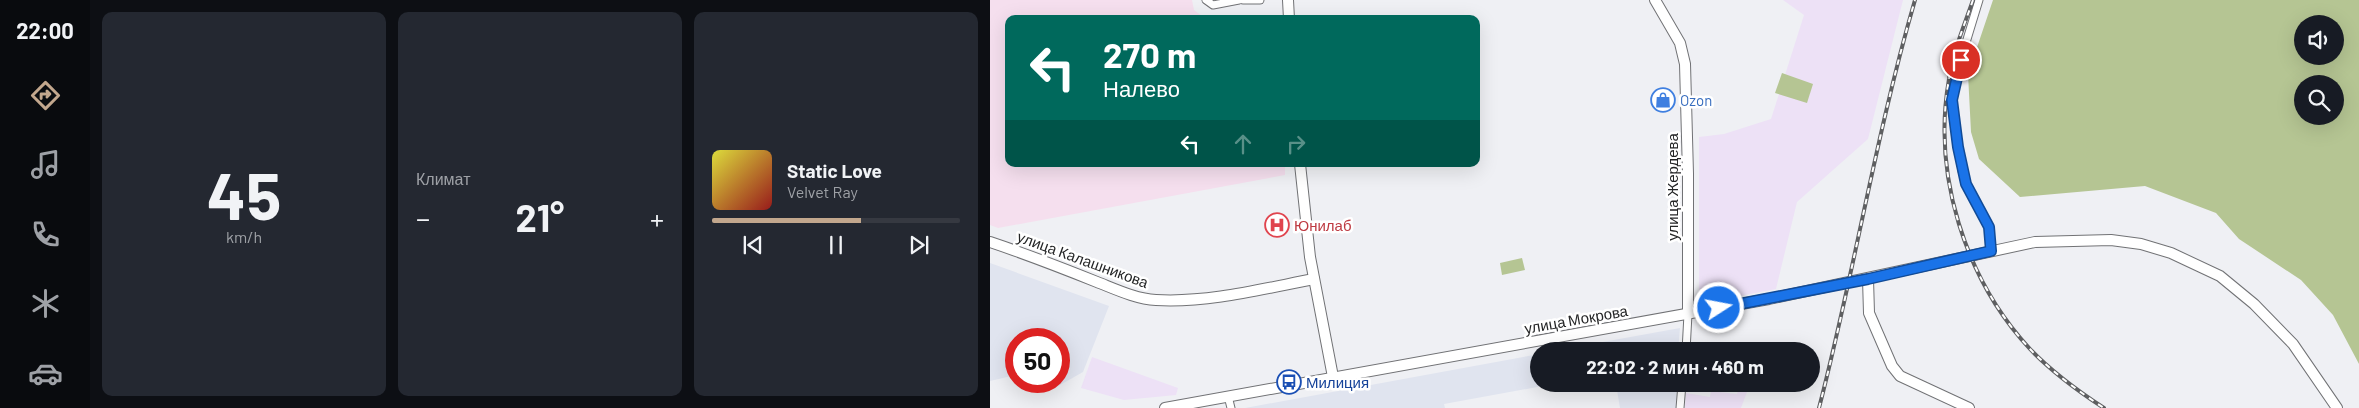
<!DOCTYPE html>
<html lang="ru">
<head>
<meta charset="utf-8">
<style>
	:root { --surface:#171b24; --page:#242831; --text:#f1f3f6; --muted:#9ea1a6; --line:#363941; --accent:#c2a78d }
	body { margin:0; font-family:Barlow,sans-serif; background:var(--page); color:var(--text); height:100vh; display:flex; flex-direction:column; font-size:19px; white-space:nowrap }
	* { box-sizing:border-box; margin:0 }
	p { font-size:16px; color:var(--muted) }
	.icon { flex:none; width:28px; height:28px; fill:none; stroke:currentColor; stroke-width:2; stroke-linecap:round; stroke-linejoin:round }
	.map { position:relative; flex:1; overflow:hidden }
	.panel { display:flex; flex-direction:column; gap:12px; padding:12px; background:#0d0f14; width:900px }
	.panel>* { flex:none }
	.guide { position:absolute; left:15px; top:15px; width:475px; height:152px; border-radius:10px; box-shadow:0 5px 20px #0002; background:#00695c; color:#fff; overflow:hidden }
	.buttons { position:absolute; left:1304px; top:15px; display:grid; gap:10px }
	.buttons a { display:grid; place-items:center; width:50px; height:50px; border-radius:50%; background:var(--surface); box-shadow:0 5px 20px #0002; font-size:25px }
	.speed { position:absolute; left:15px; top:328px; display:flex; gap:10px; font-size:25px; font-weight:700; text-align:center }
	.speed>* { display:grid; place-content:center; width:65px; height:65px; border-radius:50%; background:var(--surface); box-shadow:0 5px 20px #0002; line-height:1 }
	.speed .limit { border:8px solid #d22; background:#fff; color:#111 }
	.pin { position:absolute; display:grid; place-items:center; width:42px; height:42px; color:#fff; margin:-21px; border:2px solid #fff; border-radius:50%; box-shadow:0 1px 5px #0007 }
	.me { position:absolute; width:55px; margin:-28px; rotate:79deg; stroke-linejoin:round; filter:drop-shadow(0 0 4px #0008) }
	.turn { display:flex; align-items:center; gap:18px; height:105px; padding:0 15px; font-size:22px }
	.turn .icon { width:65px; height:65px; stroke-width:2.5 }
	.turn b { display:block; font-size:35px; line-height:42px }
	.lanes { display:flex; align-items:center; height:48px; padding:0 15px; background:#0003; justify-content:center; gap:25px; direction:ltr }
	.lanes .off { opacity:.35 }
	.big { font-size:38px; font-weight:700; line-height:1.1 }
	.panel .card { flex:1; display:flex; flex-direction:column; justify-content:center; gap:8px; min-width:0; padding:0 18px; border-radius:10px; background:var(--page) }
	.panel .dial { align-items:center; gap:0 }
	.dial b { font-size:65px; line-height:1 }
	.song { display:flex; align-items:center; gap:15px }
	.cover { width:60px; height:60px; border-radius:8px; background:linear-gradient(135deg,hsl(60 70% 55%),hsl(0 70% 35%)) }
	.played { height:5px; border-radius:2px; background:linear-gradient(90deg,var(--accent) 60%,var(--line) 60%) }
	.keys { display:flex; justify-content:space-around; direction:ltr }
	.heat { display:flex; justify-content:space-between; align-items:center; font-size:28px; direction:ltr }
	.panel .tiles { flex:1; display:grid; gap:12px; grid-template-columns:repeat(3,1fr) }
	.trip { position:absolute; left:540px; top:342px; width:290px; height:50px; border-radius:25px; background:var(--surface); box-shadow:0 5px 20px #0002; font-weight:700; line-height:50px; text-align:center }
	main { display:flex; flex:1; min-height:0 }
	.dock { display:flex; flex-direction:column; width:90px; justify-content:space-around; align-items:center; background:#090b0e; color:var(--muted) }
	.dock .icon { width:35px; height:35px }
	.dock .selected { color:var(--accent) }
	.dock b { font-size:22px; color:var(--text) }
	.map>svg:first-child { display:block }
	.built { fill:#e0e4ef }
	.industrial { fill:#ede1f6 }
	.medical { fill:#f5dfee }
	.green { fill:#b5c593; fill-rule:evenodd }
	.lines { fill:none; stroke-linecap:round; stroke-linejoin:round }
	.street-casing { stroke:#717275; stroke-width:9 }
	.secondary-casing { stroke:#717275; stroke-width:12 }
	.street { stroke:#fff; stroke-width:7 }
	.secondary { stroke:#fff; stroke-width:10 }
	.rail-casing { stroke:#5e5f61; stroke-width:4 }
	.rail { stroke:#fff; stroke-width:2; stroke-dasharray:5.5; stroke-linecap:butt }
	.route-casing { stroke:#114b97; stroke-width:12 }
	.route { stroke:#1a73e8; stroke-width:9 }
	.labels { text-anchor:middle; dominant-baseline:central; stroke-width:5; stroke-linejoin:round; paint-order:stroke }
	.shop-label { font-size:15px; fill:#366cbe; stroke:#fff; text-anchor:start }
	.street-label { font-size:15px; fill:#242526; stroke:#fff }
	.health-label { font-size:15px; fill:#be3a42; stroke:#fff; text-anchor:start }
	.transit-label { font-size:15px; fill:#164399; stroke:#fff; text-anchor:start }
</style>
</head>
<body>
<main>
<nav class="dock">
<b>22:00</b>
<svg class="icon selected" aria-label="directions" viewBox="0 0 24 24"><path d="M12 3l9 9-9 9-9-9zM9 14v-3h6M13 9l2 2-2 2"/></svg>
<svg class="icon" aria-label="music" viewBox="0 0 24 24"><path d="M9 18V5l10-2v13"/><circle cx="6" cy="18" r="3"/><circle cx="16" cy="16" r="3"/></svg>
<svg class="icon" aria-label="phone" viewBox="0 0 24 24"><path d="M5 4h4l2 5-3 2q2 4 5 5l2-3 5 2v4C11 20 4 13 5 4z"/></svg>
<svg class="icon" aria-label="climate" viewBox="0 0 24 24"><path d="M12 3v18M4 7l16 10M4 17L20 7"/></svg>
<svg class="icon" aria-label="car" viewBox="0 0 24 24"><path d="M5 17H2v-5l4-1 3-4h7l3 4 3 1v5h-3M9 17h6M6 11h13"/><circle cx="7" cy="17" r="2"/><circle cx="17" cy="17" r="2"/></svg>
</nav>
<section class="panel">
<div class="tiles">
<div class="card dial"><b>45</b><p>km/h</p></div>
<div class="card"><p>Климат</p>
<div class="heat"><a>−</a><b class="big">21°</b><a>+</a></div>
</div>
<div class="card">
<div class="song"><i class="cover"></i><div><b>Static Love</b><p>Velvet Ray</p></div></div>
<div class="played"></div>
<div class="keys"><svg class="icon" aria-label="previous" viewBox="0 0 24 24"><path d="M18 5L8 12l10 7zM5 5v14"/></svg><svg class="icon" aria-label="pause" viewBox="0 0 24 24"><path d="M8 5v14M16 5v14"/></svg><svg class="icon" aria-label="next" viewBox="0 0 24 24"><path d="M6 5l10 7-10 7zM19 5v14"/></svg></div>
</div>
</div>
</section>
<div class="map">
<svg width="1369" height="408" viewBox="0 0 1369 408">
	<rect width="100%" height="100%" fill="#eff0f4"/>
	<!-- built -->
	<g class="built">
		<polygon points="0,263 119,306 93,372 63,389 44,381 69,381 69,339 26,339 26,375 0,381"/>
		<polygon points="690,328 688,351 563,351"/>
		<polygon points="549,354 549,384 564,384 454,404 455,408 255,408"/>
		<polygon points="626,384 687,384 686,408 630,408"/>
	</g>
	<!-- industrial -->
	<g class="industrial">
		<polygon points="793,0 913,0 878,139 807,202 786,289 709,304 709,137 734,134 781,119 814,15"/>
		<polygon points="102,357 188,388 186,395 134,400 91,388"/>
		<polygon points="750,384 760,384 751,408 695,408 696,393 720,397 721,391 747,394"/>
	</g>
	<!-- medical -->
	<polygon class="medical" points="0,0 202,0 204,10 216,19 19,19 19,164 295,164 295,175 8,228 0,225"/>
	<!-- green -->
	<g class="green">
		<path d="M1003,0H1369V364L1343,315L1311,280L1249,239L1226,213L1155,186L1030,197L989,159L981,132L978,74ZM1312,24H1345V56H1312ZM1312,84H1345V116H1312Z"/>
		<polygon points="792,73 823,84 817,103 785,93"/>
		<polygon points="532,258 535,270 512,275 510,263"/>
	</g>
	<g class="lines">
		<!-- street casing -->
		<g class="street-casing">
			<g id="street">
				<polyline points="216,0 223,5 249,0"/>
				<polyline points="253,0 270,0"/>
				<polyline points="989,0 971,59 962,100 972,171 976,184 999,227 1001,251"/>
				<polyline points="696,351 698,314"/>
				<polyline points="238,396 241,408"/>
				<polyline points="690,408 692,384"/>
			</g>
		</g>
		<!-- secondary casing -->
		<g class="secondary-casing">
			<g id="secondary">
				<polyline points="298,0 299,19"/>
				<polyline points="665,0 690,43 695,64 698,174 698,314"/>
				<polyline points="310,164 320,257 343,377"/>
				<path d="M0,242C36,254 72,268 107,282C125,289 146,299 166,300C218,303 272,289 324,279"/>
				<polyline points="878,279 879,313 902,366 910,376 979,408"/>
				<polyline points="175,408 779,299 1045,242 1121,240 1151,244 1181,253 1230,276 1264,304 1303,344 1347,408"/>
			</g>
		</g>
		<!-- street -->
		<use href="#street" class="street"/>
		<!-- secondary -->
		<use href="#secondary" class="secondary"/>
		<!-- rail casing -->
		<g class="rail-casing">
			<g id="rail">
				<path d="M983,0C974,26 963,52 959,79C942,174 975,279 1040,349C1062,372 1088,391 1114,408"/>
				<path d="M829,408C864,273 886,134 925,0"/>
			</g>
		</g>
		<!-- rail -->
		<use href="#rail" class="rail"/>
	</g>
	<g class="lines">
		<!-- route casing -->
		<g class="route-casing">
			<polyline id="route" points="729,308 878,279 1001,251 999,227 976,184 968,147 962,100 971,60"/>
		</g>
		<!-- route -->
		<use href="#route" class="route"/>
	</g>
	<!-- icons -->
	<defs>
		<g id="shop-ring" transform="scale(1.25)"><circle r="9.5" fill="#fff" stroke="#3f7fe0" stroke-width="1.5"/><path d="M-5-2.5h2.3a2.7 3.5 0 0 1 5.4 0H5L5.5 6h-11ZM-1.5-2.5h3a1.5 2.3 0 0 0-3 0Z" fill="#3f7fe0"/></g>
		<g id="hospital-ring" transform="scale(1.25)"><circle r="9.5" fill="#fff" stroke="#e0444e" stroke-width="1.5"/><path d="M-5-5h3v3.5h4V-5h3V5h-3V1.5h-4V5h-3Z" fill="#e0444e"/></g>
		<g id="bus-ring" transform="scale(1.25)"><circle r="9.5" fill="#fff" stroke="#1a4fb4" stroke-width="1.5"/><path d="M-5-6H5V4H4V6H2V4H-2V6H-4V4H-5ZM-3.5-4V0h7V-4ZM-3.5 1.2v1.5H-2V1.2ZM2 1.2v1.5H3.5V1.2Z" fill="#1a4fb4"/></g>
	</defs>
	<g fill-rule="evenodd">
		<use href="#shop-ring" x="673" y="100"/>
		<use href="#hospital-ring" x="287" y="225"/>
		<use href="#bus-ring" x="299" y="382"/>
	</g>
	<g class="labels">
		<!-- shop labels -->
		<g class="shop-label">
			<text x="690" y="100">Ozon</text>
		</g>
		<!-- street labels -->
		<g class="street-label">
			<text transform="translate(682 187) rotate(-90)">улица Жердева</text>
			<text transform="translate(93 259) rotate(20)">улица Калашникова</text>
			<text transform="translate(586 319) rotate(-10)">улица Мокрова</text>
		</g>
		<!-- health labels -->
		<g class="health-label">
			<text x="304" y="225">Юнилаб</text>
		</g>
		<!-- transit labels -->
		<g class="transit-label">
			<text x="316" y="382">Милиция</text>
		</g>
	</g>
</svg>
<div class="buttons">
<a><svg class="icon" aria-label="sound" viewBox="0 0 24 24"><path d="M4 9h4l5-4v14l-5-4H4zM17 9q2 3 0 6"/></svg></a>
<a><svg class="icon" aria-label="search" viewBox="0 0 24 24"><circle cx="10" cy="10" r="6"/><path d="M15 15l6 6"/></svg></a>
</div>
<div class="speed"><div class="limit">50</div></div>
<div class="pin" style="left:971px;top:60px;background:#d93025"><svg class="icon" aria-label="arrive" viewBox="0 0 24 24"><path d="M6 21V4h12l-3 4 3 4H6"/></svg></div>
<svg class="me" style="left:729px;top:308px" viewBox="-20 -20 40 40"><circle r="17" fill="#1a73e8" stroke="#fff" stroke-width="3"/><path d="M0-11L8 9 0 5-8 9z" fill="#fff"/></svg>
<div class="trip">22:02 · 2 мин · 460 m</div>
<div class="guide">
<div class="turn"><svg class="icon" aria-label="left" viewBox="0 0 24 24"><path d="M17 20v-9H6M10 6l-5 5 5 5"/></svg><div><b>270 m</b>Налево</div></div>
<div class="lanes"><svg class="icon" aria-label="left" viewBox="0 0 24 24"><path d="M17 20v-9H6M10 6l-5 5 5 5"/></svg><svg class="icon off" aria-label="ahead" viewBox="0 0 24 24"><path d="M12 20V5M6 11l6-6 6 6"/></svg><svg class="icon off" aria-label="right" viewBox="0 0 24 24"><path d="M7 20v-9h11M14 6l5 5-5 5"/></svg></div>
</div>
</div>
</main>
</body>
</html>
